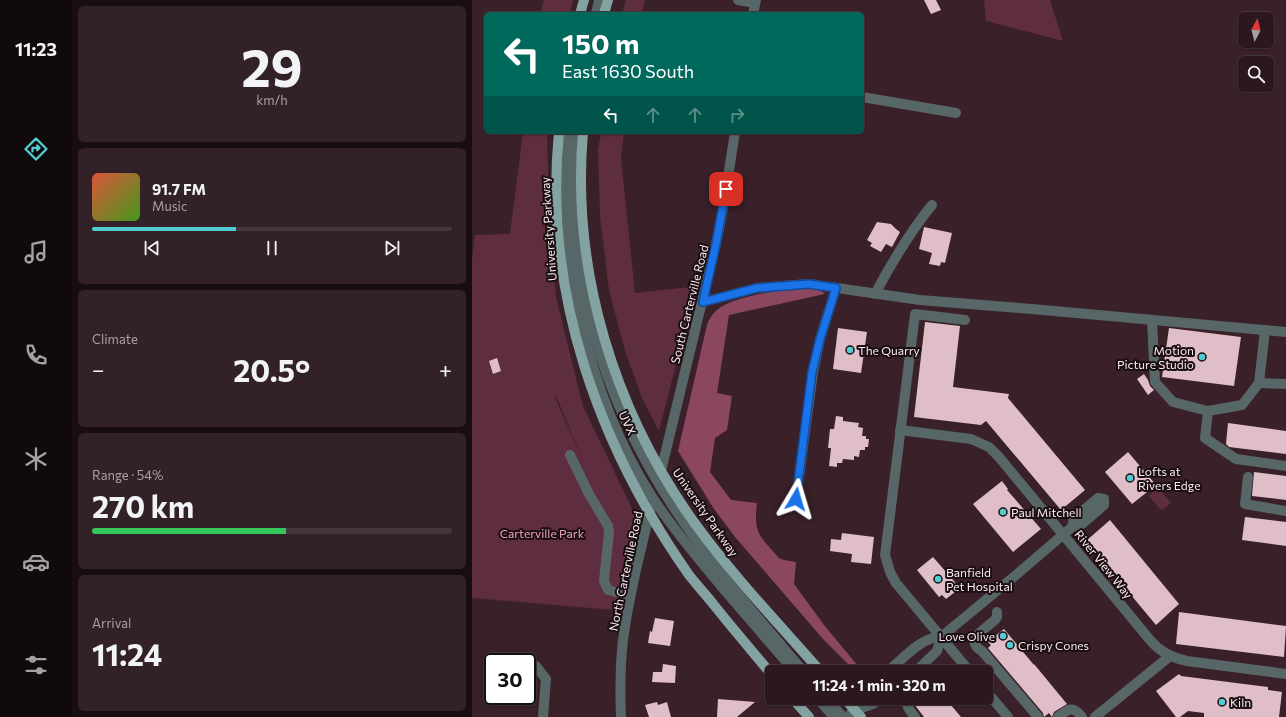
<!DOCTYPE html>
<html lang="en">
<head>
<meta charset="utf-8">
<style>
	:root { --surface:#2b181f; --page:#332128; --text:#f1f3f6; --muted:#a6a0a4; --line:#47373d; --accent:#52ccd0 }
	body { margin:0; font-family:Commissioner,sans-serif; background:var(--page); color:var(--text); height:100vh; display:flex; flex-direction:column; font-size:15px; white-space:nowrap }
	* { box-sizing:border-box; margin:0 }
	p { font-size:13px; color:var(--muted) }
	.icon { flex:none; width:22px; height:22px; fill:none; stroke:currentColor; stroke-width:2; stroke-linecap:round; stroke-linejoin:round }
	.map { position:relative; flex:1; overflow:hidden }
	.sheet { display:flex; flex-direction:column; gap:6px; padding:6px; background:#180d11; width:400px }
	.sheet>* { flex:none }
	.hud { position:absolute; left:12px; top:12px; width:380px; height:122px; border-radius:6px; box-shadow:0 1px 3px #0004,0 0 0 1px var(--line); background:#00695c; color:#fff; overflow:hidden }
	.needle { width:26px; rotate:7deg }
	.fabs { position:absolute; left:766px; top:12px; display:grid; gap:8px }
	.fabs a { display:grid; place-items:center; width:36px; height:36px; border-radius:6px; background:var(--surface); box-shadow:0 1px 3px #0004,0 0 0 1px var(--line); font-size:20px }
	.speed { position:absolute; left:12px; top:653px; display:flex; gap:8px; font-size:20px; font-weight:700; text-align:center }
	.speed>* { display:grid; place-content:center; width:52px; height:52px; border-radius:50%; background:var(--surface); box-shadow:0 1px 3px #0004,0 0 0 1px var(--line); line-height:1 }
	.speed .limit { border:2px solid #111; border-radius:6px; background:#fff; color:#111 }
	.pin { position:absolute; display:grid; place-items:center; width:34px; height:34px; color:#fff; margin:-17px; border-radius:8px; box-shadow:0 2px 6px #0006 }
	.me { position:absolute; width:44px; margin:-22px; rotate:7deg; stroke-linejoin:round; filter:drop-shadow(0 0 3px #0008) }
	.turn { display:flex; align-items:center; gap:14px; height:84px; padding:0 12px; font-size:18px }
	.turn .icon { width:52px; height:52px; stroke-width:2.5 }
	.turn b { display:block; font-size:28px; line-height:34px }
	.lanes { display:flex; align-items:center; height:38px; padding:0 12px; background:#0003; justify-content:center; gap:20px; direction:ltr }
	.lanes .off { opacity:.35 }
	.big { font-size:30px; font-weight:700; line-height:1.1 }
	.sheet .tile { flex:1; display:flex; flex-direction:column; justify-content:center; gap:6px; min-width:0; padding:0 14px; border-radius:6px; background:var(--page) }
	.sheet .dial { align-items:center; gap:0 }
	.dial b { font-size:52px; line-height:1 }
	.song { display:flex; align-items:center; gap:12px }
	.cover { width:48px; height:48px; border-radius:6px; background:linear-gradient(135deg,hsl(10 70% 55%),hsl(100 70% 35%)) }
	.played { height:4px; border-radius:2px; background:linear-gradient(90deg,var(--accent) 40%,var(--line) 40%) }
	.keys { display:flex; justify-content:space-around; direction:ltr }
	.heat { display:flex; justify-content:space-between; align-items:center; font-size:22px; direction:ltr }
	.charge { height:6px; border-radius:3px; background:linear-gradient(90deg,#34c759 54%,var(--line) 0) }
	.trip { position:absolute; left:293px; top:665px; width:228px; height:40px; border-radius:6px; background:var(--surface); box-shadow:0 1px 3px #0004,0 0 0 1px var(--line); font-weight:700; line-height:40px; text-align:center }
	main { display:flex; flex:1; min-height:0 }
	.tab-bar { display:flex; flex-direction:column; width:72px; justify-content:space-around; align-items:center; background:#110a0c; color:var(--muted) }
	.tab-bar .icon { width:28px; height:28px }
	.tab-bar .selected { color:var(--accent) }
	.tab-bar b { font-size:18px; color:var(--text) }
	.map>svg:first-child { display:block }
	.green { fill:#5e2d3f; fill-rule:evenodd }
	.forest { fill:#8c4760 }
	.building { fill:#dfbec8 }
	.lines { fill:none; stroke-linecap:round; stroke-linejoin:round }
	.minor { stroke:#576666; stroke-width:10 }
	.major { stroke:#83a3a3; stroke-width:10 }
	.route-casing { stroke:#114b97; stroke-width:10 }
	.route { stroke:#1a73e8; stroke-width:7 }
	.poi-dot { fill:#52ccd0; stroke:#190e11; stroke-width:1.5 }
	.labels { text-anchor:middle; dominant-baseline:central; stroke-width:4; stroke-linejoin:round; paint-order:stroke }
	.street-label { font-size:12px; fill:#fceaef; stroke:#190e11 }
	.poi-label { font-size:12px; fill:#fceaef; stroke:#190e11; text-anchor:start }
	.park-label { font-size:12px; fill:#f6a4bf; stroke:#190e11 }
</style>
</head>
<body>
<main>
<nav class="tab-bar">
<b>11:23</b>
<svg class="icon selected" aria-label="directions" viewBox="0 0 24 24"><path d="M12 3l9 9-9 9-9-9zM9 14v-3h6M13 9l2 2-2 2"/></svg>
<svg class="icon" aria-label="music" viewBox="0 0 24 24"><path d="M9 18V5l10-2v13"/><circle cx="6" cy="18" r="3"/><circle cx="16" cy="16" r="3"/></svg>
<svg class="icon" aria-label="phone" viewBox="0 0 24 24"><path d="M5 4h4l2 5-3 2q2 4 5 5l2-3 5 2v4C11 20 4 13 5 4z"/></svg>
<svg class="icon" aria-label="climate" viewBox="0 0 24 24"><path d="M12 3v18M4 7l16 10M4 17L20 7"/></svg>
<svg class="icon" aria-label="car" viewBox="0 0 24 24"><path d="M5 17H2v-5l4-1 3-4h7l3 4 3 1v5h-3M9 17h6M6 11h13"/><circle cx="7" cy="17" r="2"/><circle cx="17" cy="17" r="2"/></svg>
<svg class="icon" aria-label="filters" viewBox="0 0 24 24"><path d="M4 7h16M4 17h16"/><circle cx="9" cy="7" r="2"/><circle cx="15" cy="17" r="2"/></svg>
</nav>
<section class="sheet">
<div class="tile dial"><b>29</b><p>km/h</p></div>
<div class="tile">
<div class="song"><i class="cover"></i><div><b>91.7 FM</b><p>Music</p></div></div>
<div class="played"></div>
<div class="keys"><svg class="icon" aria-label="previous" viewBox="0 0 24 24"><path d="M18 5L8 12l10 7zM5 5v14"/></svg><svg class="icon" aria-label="pause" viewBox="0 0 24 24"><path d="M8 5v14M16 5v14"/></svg><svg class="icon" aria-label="next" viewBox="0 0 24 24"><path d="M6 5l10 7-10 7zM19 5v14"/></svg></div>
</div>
<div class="tile"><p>Climate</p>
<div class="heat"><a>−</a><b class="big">20.5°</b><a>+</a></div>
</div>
<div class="tile"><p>Range · 54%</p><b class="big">270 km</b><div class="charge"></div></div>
<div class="tile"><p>Arrival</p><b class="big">11:24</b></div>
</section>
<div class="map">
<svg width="814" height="717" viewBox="0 0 814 717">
	<rect width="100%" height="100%" fill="#392029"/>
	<!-- green -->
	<g class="green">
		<polygon points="72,0 101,0 98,14 68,14"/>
		<polygon points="154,0 173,0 170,14 150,14"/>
		<polygon points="512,0 578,0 591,41 514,21"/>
		<path d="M51,132H75L77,210L84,297L111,406L166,521L142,610L0,598V260L3,235L38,234ZM83,396H84L114,467L85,402Z"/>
		<polygon points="129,132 152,132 149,158 163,293 227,286 212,333 187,431 170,398 153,351 137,290 128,216 126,150"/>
		<polygon points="684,485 699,503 691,509 688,509 677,496 680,493 677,490"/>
	</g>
	<!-- forest -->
	<path class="forest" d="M326,288L348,290L353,294L257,315L245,393L260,396L255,430L243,438L238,472L259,500L285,503C281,534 288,536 307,558L312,560L324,562L322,584L352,625L386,666L382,670L351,639L263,537L242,509L206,451L235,325C237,319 240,314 245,310C261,296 305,291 326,288Z"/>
	<!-- building -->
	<g class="building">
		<polygon points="452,0 464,0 469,10 459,14"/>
		<polygon points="405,222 419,224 424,229 428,232 420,247 414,244 409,252 398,246 400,243 395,240"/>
		<polygon points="452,227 480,233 473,263 469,262 468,266 457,264 460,253 447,249"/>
		<polygon points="453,322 488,326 481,387 537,394 536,398 613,490 589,510 514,421 509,425 442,417"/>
		<polygon points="366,328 395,332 389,373 361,369"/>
		<polygon points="697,328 769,337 762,386 690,377"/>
		<polygon points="25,358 29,371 21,374 17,361"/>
		<polygon points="672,374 676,380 678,386 682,390 676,395 665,379"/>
		<polygon points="364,416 371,417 371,421 387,423 386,427 391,428 390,436 394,436 394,439 397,439 396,447 393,447 393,450 388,450 387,457 382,456 382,460 371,459 370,463 365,463 365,467 357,466 359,448 356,448 358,429 362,429"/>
		<polygon points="756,423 814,431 814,454 757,447 754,444"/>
		<polygon points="656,452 684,485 660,504 633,472"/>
		<polygon points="782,472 814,476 814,500 780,496"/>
		<polygon points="530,481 536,489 535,490 569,529 541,552 501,504"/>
		<polygon points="773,517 814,522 814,546 770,540"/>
		<polygon points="638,520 707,604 684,625 614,541"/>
		<polygon points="370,533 402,537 399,564 379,562 380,554 358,551 359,539 369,540"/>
		<polygon points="461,557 488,588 474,599 470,595 467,597 445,570"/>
		<polygon points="707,612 814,626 812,657 704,644"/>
		<polygon points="183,618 202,621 198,646 176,643 178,631 180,632"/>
		<polygon points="532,629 562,665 562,664 595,704 582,712 580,717 577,713 572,717 571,713 516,648 519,645 516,642"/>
		<polygon points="191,664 204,666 203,683 180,682 181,672 190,672"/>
		<polygon points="707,674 709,676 796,687 796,690 810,692 807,717 732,717 732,713 716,711 708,717 704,717 684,691"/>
		<polygon points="445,698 473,698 489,717 452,717 442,704 442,700"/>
		<polygon points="246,699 283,702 265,717 245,717"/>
		<polygon points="185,702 186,705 195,702 199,717 177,717 173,705"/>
	</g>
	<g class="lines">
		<!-- minor -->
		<g class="minor">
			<polyline points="266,0 283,3"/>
			<polyline points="124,14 127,0"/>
			<polyline points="281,14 284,0"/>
			<polyline points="390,97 484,113"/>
			<path d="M96,132C83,251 116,396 180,497C201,529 225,557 249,586C274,615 298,643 323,672"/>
			<path d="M103,132C90,264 129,398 202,508C240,566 287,619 332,672"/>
			<path d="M403,294C420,262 437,233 460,205"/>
			<polyline points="231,302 285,288 337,284 448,300 560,309 814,332"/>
			<polyline points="493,320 443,314 413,555 418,572 424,583 498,672"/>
			<polyline points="680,320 683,382 701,402 736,411"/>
			<polyline points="793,330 787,383 770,405 736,411 733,438 764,459 814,466"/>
			<polyline points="787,383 814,384"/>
			<path d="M428,430L499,439L517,447L527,457L678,640C688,652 700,658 715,661L814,674"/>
			<polyline points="98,455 117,494 136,526 137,532 132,581 136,590 158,596"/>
			<polyline points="188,475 244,244 252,203 263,132"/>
			<polyline points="776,477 773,504 814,511"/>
			<polyline points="324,499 341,372 348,339 364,288"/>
			<path d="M525,612V617L523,620C514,628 491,641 510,651L566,717"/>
			<polyline points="64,666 74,679 71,717"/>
			<path d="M415,672C430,660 450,636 469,637"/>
			<polyline points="443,672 465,651 469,637 544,575 600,527 610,524 632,505 632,499 626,498 602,518 600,527"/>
			<polyline points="466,672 474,671 476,672"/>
			<polyline points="514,691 536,717"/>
			<polyline points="345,698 362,717"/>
			<polyline points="354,698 371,717"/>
			<path d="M436,698C433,706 438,711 443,717"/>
			<polyline points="383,710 401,704 411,698"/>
			<polyline points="379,713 383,710 390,698"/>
			<path d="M149,717C148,692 148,666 151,640C157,596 168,552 179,508"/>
			<path d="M586,717C596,709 601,705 610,717"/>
			<polyline points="623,717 698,656"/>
		</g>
		<!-- major -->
		<g class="major">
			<polyline points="108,14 112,0"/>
			<polyline points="132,14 136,0"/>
			<path d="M87,132C71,292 126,445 217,575C225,585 234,595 242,605C261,629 281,652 300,675"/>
			<path d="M111,132C99,271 142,412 224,525C262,577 307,624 349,672"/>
			<polyline points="320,698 337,717"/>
			<polyline points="372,698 389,717"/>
		</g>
	</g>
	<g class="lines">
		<!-- route casing -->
		<g class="route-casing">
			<polyline id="route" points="254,189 244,244 231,302 285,288 337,284 364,288 348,339 340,372 324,499"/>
		</g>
		<!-- route -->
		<use href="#route" class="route"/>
	</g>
	<!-- markers -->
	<g class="poi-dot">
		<circle cx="378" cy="350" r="4"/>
		<circle cx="730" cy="357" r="4"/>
		<circle cx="658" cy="478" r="4"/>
		<circle cx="531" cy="512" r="4"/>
		<circle cx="466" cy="579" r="4"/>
		<circle cx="531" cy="636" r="4"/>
		<circle cx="538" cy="645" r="4"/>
		<circle cx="750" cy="702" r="4"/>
	</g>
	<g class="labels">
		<!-- street labels -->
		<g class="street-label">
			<text transform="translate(76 229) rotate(-94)">University Parkway</text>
			<text transform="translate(217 304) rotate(-76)">South Carterville Road</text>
			<text transform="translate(156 423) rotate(66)">UVX</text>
			<text transform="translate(234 512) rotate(55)">University Parkway</text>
			<text transform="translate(632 564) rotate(51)">River View Way</text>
			<text transform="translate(153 571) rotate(-78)">North Carterville Road</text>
		</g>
		<!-- poi labels -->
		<g class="poi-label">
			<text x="386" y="350">The Quarry</text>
			<text x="722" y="350" text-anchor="end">Motion<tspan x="722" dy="14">Picture Studio</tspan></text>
			<text x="666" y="471">Lofts at<tspan x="666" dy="14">Rivers Edge</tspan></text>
			<text x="539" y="512">Paul Mitchell</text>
			<text x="474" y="572">Banfield<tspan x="474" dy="14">Pet Hospital</tspan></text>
			<text x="523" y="636" text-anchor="end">Love Olive</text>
			<text x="546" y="645">Crispy Cones</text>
			<text x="758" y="702">Kiln</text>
		</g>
		<!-- park labels -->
		<g class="park-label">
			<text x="70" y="533">Carterville Park</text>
		</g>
	</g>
</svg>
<div class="fabs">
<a><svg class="needle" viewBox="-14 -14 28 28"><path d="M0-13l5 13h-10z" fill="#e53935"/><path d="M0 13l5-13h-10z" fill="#a6a0a4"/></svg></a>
<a><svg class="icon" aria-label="search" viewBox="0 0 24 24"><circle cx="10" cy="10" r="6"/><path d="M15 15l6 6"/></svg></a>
</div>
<div class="speed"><div class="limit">30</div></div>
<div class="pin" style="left:254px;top:189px;background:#d93025"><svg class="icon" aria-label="arrive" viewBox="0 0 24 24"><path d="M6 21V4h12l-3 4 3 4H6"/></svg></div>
<svg class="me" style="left:324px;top:499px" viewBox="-20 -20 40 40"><path d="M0-17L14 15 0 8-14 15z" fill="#1a73e8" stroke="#fff" stroke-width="4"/></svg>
<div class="trip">11:24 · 1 min · 320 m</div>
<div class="hud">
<div class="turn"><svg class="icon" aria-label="left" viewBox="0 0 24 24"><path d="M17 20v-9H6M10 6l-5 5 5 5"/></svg><div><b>150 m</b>East 1630 South</div></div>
<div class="lanes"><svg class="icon" aria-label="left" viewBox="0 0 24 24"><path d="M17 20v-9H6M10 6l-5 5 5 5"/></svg><svg class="icon off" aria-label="ahead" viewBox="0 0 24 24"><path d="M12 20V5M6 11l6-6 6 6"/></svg><svg class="icon off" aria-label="ahead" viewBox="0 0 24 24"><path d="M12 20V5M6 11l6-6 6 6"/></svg><svg class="icon off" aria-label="right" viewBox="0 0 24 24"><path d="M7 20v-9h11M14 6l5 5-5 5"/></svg></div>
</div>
</div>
</main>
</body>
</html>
